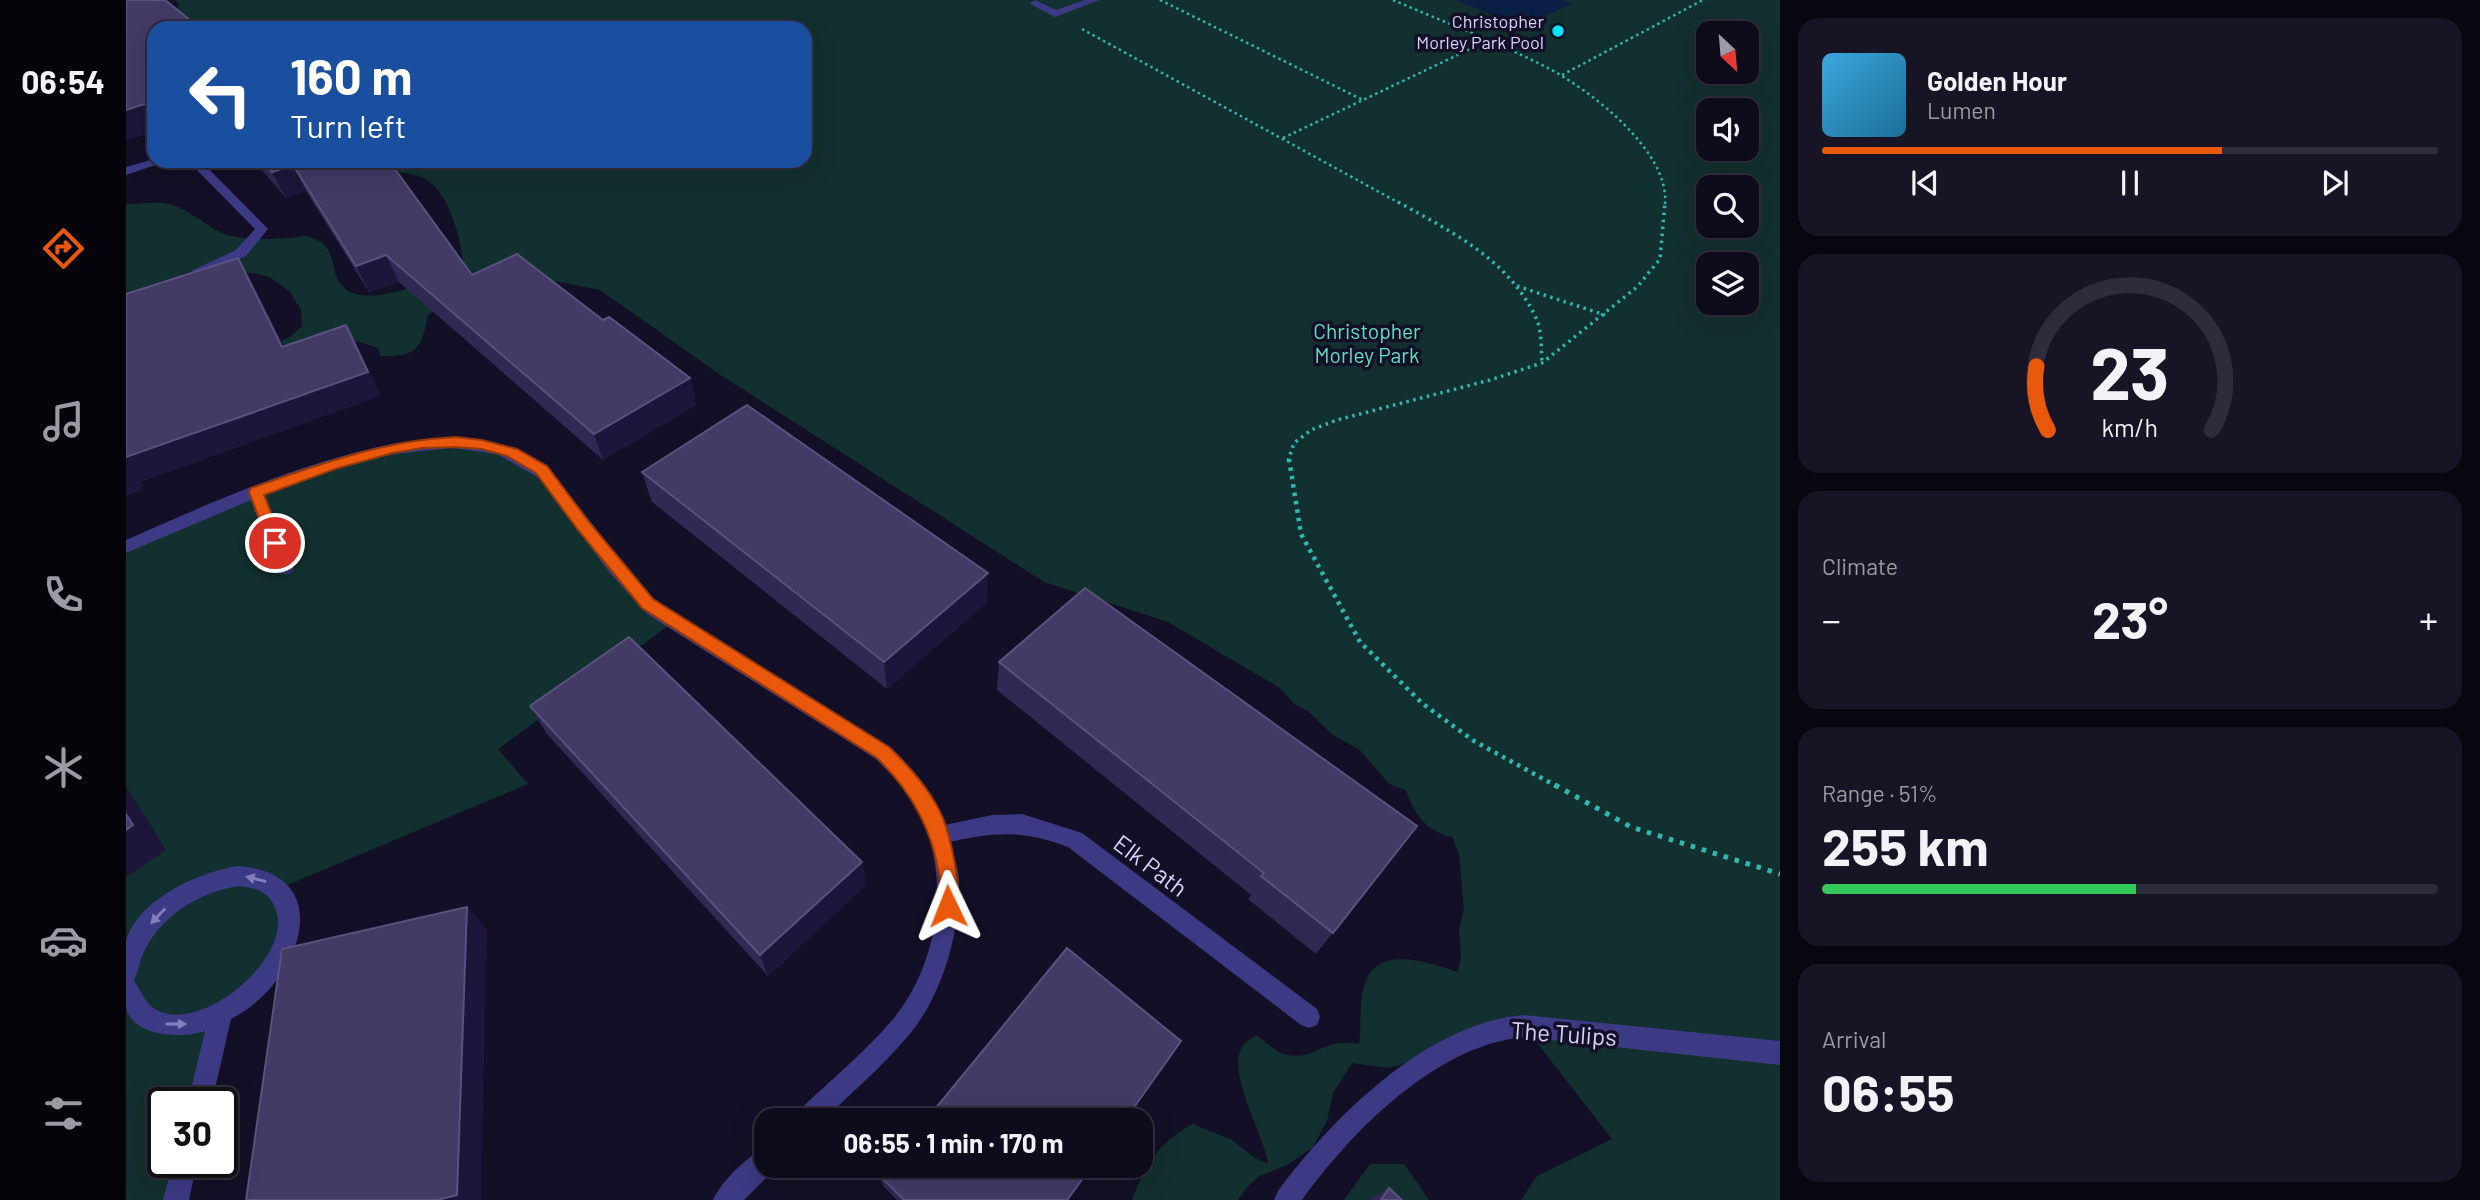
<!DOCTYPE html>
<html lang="en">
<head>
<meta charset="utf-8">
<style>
	:root { --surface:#0e0b1c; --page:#171425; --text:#f1f3f6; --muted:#9b9ba3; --line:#2e2b3b; --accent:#ea580c }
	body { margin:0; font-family:Barlow,sans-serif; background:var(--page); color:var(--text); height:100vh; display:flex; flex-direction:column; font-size:26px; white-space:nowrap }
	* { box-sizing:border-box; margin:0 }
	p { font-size:23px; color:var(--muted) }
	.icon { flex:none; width:38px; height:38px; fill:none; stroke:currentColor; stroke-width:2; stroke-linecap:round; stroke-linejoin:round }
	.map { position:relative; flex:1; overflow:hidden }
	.panel { display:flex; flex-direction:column; gap:18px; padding:18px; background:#08060f; width:700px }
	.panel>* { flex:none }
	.banner { position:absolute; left:21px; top:21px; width:665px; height:147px; border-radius:21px; box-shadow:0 7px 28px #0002,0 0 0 2px var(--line); background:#1a4fa0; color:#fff; overflow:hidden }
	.needle { width:46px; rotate:154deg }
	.buttons { position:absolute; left:1570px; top:21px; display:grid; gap:14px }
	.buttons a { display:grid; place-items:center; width:63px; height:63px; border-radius:14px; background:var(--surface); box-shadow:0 7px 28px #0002,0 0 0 2px var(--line); font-size:35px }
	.speed { position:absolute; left:21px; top:1087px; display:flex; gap:14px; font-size:35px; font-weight:700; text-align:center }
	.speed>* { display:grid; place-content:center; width:91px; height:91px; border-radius:50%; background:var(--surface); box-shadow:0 7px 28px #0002,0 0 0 2px var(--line); line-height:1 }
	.speed .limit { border:4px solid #111; border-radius:10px; background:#fff; color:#111 }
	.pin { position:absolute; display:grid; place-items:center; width:60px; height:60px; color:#fff; margin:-30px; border:4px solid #fff; border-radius:50%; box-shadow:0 2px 7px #0007 }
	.me { position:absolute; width:77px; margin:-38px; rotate:358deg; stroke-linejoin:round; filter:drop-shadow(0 0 5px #0008) }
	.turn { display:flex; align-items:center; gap:24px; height:147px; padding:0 28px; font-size:32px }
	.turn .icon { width:91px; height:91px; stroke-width:2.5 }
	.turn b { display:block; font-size:49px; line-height:60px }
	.big { font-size:52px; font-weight:700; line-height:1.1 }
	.panel .widget { flex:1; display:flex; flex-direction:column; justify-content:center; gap:10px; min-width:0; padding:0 24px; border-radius:21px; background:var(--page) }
	.panel .dial { align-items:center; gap:0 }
	.dial svg { height:182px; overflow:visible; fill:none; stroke:var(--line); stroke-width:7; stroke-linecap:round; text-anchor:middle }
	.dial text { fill:var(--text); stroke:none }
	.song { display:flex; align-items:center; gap:21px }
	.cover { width:84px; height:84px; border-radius:10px; background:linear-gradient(135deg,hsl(200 70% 55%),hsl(200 70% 35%)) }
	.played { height:7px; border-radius:4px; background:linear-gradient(90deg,var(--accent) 65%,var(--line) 65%) }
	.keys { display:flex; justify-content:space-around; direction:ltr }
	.heat { display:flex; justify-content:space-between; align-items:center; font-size:38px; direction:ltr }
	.charge { height:10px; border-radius:5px; background:linear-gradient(90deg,#34c759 51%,var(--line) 0) }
	.trip { position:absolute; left:628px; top:1108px; width:399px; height:70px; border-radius:21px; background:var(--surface); box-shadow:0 7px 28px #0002,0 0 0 2px var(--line); font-weight:700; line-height:70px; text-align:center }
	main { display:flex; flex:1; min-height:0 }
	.tabs { display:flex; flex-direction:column; width:126px; justify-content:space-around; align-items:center; background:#06040b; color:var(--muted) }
	.tabs .icon { width:49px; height:49px }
	.tabs .current { color:var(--accent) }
	.tabs b { font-size:32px; color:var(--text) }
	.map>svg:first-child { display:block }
	.green { fill:#12302f; fill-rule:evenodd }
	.water { fill:#0a1f44 }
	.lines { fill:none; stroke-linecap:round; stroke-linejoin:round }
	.path-far3 { stroke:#2fb8b0; stroke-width:2.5; stroke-dasharray:2.5 3.5; stroke-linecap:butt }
	.path-far2 { stroke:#2fb8b0; stroke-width:3.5; stroke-dasharray:2.5 4.5; stroke-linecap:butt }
	.path-far1 { stroke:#2fb8b0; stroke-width:4.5; stroke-dasharray:3.5 5; stroke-linecap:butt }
	.path { stroke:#2fb8b0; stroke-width:5; stroke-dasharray:4.5 7; stroke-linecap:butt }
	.minor { fill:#3d3a85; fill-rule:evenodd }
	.wall { fill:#312854 }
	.shaded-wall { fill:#1d163a }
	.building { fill:#433a66; stroke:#5a527e; stroke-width:2 }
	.oneway { fill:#837fbc }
	.route { fill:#ea580c; stroke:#983908; stroke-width:2 }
	.poi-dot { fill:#00e5ff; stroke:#130f26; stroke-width:2.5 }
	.labels { text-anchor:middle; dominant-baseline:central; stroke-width:7; stroke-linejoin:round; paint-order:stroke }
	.far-poi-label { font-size:18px; fill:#d9d4ff; stroke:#130f26; text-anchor:end }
	.park-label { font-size:21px; fill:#5fe0c0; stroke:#130f26 }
	.near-street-label { font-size:24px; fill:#d9d4ff; stroke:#130f26 }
</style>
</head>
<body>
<main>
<nav class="tabs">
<b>06:54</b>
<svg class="icon current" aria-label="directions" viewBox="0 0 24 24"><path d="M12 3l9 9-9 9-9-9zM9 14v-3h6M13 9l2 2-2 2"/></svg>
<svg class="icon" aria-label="music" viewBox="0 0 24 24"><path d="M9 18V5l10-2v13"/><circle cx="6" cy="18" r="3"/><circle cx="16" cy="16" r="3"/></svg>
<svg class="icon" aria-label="phone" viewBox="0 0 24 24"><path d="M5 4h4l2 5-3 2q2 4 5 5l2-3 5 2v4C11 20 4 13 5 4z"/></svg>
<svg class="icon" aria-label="climate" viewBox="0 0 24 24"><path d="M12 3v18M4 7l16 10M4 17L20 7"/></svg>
<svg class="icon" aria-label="car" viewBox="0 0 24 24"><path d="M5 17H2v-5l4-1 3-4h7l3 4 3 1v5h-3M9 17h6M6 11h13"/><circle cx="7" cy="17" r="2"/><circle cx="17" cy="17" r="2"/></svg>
<svg class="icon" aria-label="filters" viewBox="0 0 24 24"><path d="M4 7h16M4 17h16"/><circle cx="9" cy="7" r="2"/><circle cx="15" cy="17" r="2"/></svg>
</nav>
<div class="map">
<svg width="1654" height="1200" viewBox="0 0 1654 1200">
	<rect width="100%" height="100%" fill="#130f26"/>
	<!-- green -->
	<g class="green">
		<path d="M50,0H1654V1200H1395L1411,1176L1486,1139L1398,1026L1264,1068L1226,1063L1207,1093L1201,1121L1187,1147L1161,1165L1134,1176L1122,1186L1112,1200H1006C1019,1166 1033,1141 1067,1124L1106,1140L1129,1158L1142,1164C1140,1134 1084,1050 1131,1036C1139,1041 1149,1051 1158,1054C1178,1060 1188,1050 1205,1045C1215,1042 1224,1043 1233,1044C1236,1023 1232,997 1241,978C1258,945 1306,964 1332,972L1335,955L1333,929L1338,909L1333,854L1326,837C1301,832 1287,813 1280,790L1263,784L1234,750L1207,735L1182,711L1168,704L1154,688L1042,622L918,582L596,376L474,290L409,277L322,301L302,315C295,349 292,357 254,356L252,348L230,341L133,352L164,337L176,326L175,310L164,292L144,277L128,273H107L0,316V204C13,204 30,201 43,204C67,210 85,233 110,237C126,240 147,239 164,238C171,238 177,234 184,237C213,247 202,265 214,283C234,315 314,278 337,263C335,238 322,187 295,177C275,170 274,178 255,161H679V28H76L51,24L49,15L53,6ZM1582,33H1620V72H1582ZM1582,110H1620V149H1582ZM1582,187H1620V226H1582ZM1582,264H1620V303H1582Z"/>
		<polygon points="356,445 415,470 458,526 549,621 372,749 402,784 152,889 160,946 95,1013 74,1102 37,1102 37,1162 59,1162 50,1200 0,1200 0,547 115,497 267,448"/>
		<polygon points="1244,1164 1278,1164 1303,1200 1218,1200"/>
	</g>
	<!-- water -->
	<polygon class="water" points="1330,0 1437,0 1446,4 1395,27"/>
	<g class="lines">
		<!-- path-far3 -->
		<g class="path-far3">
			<polyline points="1034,0 1237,100"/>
			<path d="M1267,0C1318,22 1371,42 1420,67C1463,89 1544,151 1539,204"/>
			<polyline points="956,29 1275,204"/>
			<polyline points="1436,75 1577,0"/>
			<polyline points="1157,138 1361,41"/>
		</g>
		<!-- path-far2 -->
		<g class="path-far2">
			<path d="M1272,202C1326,232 1384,260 1411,320C1416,332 1415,350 1416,363"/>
			<polyline points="1391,286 1479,315"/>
			<polyline points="1162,461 1168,443 1185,430 1211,420 1364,380 1416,363 1511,287 1534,259 1539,202"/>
		</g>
		<!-- path-far1 -->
		<polyline class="path-far1" points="1163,459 1175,534 1234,642 1297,704 1348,741 1432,787"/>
		<!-- path -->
		<polyline class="path" points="1429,785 1505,827 1654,874"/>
		<!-- minor -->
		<g class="minor">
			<polygon points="909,0 930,10 959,0 973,0 929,17 906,5 904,3"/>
			<polygon points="28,159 41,161 0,175 0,167"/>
			<polygon points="62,161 75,161 142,229 120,256 72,277 65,273 67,270 110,250 129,229"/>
			<path d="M325,438L380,445L421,466L506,575L526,597L551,616L764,747C787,769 810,794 819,825L866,815L896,814L956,833L1191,1009L1194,1017L1191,1025L1183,1028L1175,1025L942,847C900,830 867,832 824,842C827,854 832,867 833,879C835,930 816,997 782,1036C757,1066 726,1092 698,1120H669L672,1111C702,1083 742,1049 768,1018C812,963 824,883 796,817C787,795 767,776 750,759L521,614L484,573L413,478L371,454L325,448L268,454L211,468L139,494L168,569L165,574H153L150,569L125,500L0,553V540C86,502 173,463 266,444C285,440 305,440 325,438Z"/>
			<path d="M112,866C217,874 171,987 105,1019L86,1102H62L79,1031C56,1039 6,1037 0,1007C0,997 0,984 0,974C0,964 0,951 0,942C11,899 74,872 112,866ZM112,886C132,888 146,893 151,914C163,963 68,1039 26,1007C19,1002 13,988 8,980C12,972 13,963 17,954C34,916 72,893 112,886Z"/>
			<path d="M1398,1015L1654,1041V1065L1398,1037C1310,1045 1225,1132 1176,1200H1148L1152,1191C1207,1117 1301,1023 1398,1015Z"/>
			<path d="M640,1148V1166H650L649,1169L618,1200H587C595,1182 622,1155 640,1148Z"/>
			<polygon points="47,1162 71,1162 63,1200 37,1200"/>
		</g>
	</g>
	<!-- wall -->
	<g class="wall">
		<polygon points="128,161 263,161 346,275 477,320 564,378 570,405 477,460 273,282 243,292 180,191 160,198"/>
		<polygon points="516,472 861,602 761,689 526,502"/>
		<polygon points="873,662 1291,826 1190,954 1122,899 1125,895 871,690"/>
		<polygon points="404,706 736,862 740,885 642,976 420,733"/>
		<polygon points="754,1176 943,1200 771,1200 757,1186"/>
		<polygon points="1263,1188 1276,1200 1244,1200 1246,1198"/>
	</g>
	<!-- shaded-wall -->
	<g class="shaded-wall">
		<polygon points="28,101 28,132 0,141 0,110"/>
		<polygon points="167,165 180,191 160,198 146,172"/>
		<polygon points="260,255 273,282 243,292 230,266"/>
		<polygon points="112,258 126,282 171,371 156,347"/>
		<polygon points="220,325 233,349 255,396 15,482 17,490 0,496 0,457"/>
		<polygon points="564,378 570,405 477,460 468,434"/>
		<polygon points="862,573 861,602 761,689 758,662"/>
		<polygon points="0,786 40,850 0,877"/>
		<polygon points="736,862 740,885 642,976 634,955"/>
		<polygon points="341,907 361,929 355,1200 311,1200"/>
		<polygon points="1055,1041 1047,1055 1000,1120 999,1120"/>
		<polygon points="966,1166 968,1166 943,1200 941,1200"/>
	</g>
	<!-- building -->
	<g class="building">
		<polygon points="0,0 39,0 74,28 28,28 28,101 0,110"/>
		<polygon points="136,161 263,161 346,275 391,254 477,320 483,317 564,378 468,434 260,255 230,266 167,165 146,172"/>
		<polygon points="112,258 156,347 220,325 242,372 0,457 0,294"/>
		<polygon points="621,405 862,573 758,662 516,472"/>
		<polygon points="959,588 1291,826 1207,933 1135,876 1138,873 873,662"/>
		<polygon points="503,637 736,862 634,955 404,706"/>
		<polygon points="0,814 7,825 0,830"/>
		<polygon points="341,907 331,1195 311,1200 120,1200 156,949"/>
		<polygon points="941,948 1055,1041 999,1120 800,1120"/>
		<polygon points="763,1166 966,1166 941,1200 778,1200 754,1176"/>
		<polygon points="1263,1188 1276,1200 1255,1200"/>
	</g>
	<!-- one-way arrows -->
	<defs><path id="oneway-solid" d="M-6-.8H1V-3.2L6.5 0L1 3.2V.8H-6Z" transform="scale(1.75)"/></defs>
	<g class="oneway">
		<use href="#oneway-solid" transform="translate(130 879) rotate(-166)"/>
		<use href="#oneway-solid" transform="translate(32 916) rotate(134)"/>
		<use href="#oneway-solid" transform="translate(50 1024)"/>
	</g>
	<!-- route -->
	<path class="route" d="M330,437L356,440L391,449L421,466L463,522L527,599L763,747C782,765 799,784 811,806C823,826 838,891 829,912L822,915L816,912C810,900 815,888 813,875C806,828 785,791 751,758L516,608L452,530L410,473L381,456L356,449L330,447L296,448L267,453L209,469L138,495L157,543L149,549L144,547L123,492L125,488C192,465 258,440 330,437Z"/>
	<!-- markers -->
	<circle class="poi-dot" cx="1432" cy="31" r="7"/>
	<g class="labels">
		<!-- far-poi labels -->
		<g class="far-poi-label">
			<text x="1418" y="21">Christopher<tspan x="1418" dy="21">Morley Park Pool</tspan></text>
		</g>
		<!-- park labels -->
		<g class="park-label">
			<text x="1241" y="330">Christopher<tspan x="1241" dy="24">Morley Park</tspan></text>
		</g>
		<!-- near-street labels -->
		<g class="near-street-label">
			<text transform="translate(1025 865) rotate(37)">Elk Path</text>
			<text transform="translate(1438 1033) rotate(4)">The Tulips</text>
		</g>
	</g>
</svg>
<div class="buttons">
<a><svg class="needle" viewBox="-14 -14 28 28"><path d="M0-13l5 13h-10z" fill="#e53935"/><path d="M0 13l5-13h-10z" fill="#9b9ba3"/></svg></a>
<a><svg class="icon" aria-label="sound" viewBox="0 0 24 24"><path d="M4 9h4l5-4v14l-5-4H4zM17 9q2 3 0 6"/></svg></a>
<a><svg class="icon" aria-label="search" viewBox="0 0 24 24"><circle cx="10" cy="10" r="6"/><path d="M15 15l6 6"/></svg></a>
<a><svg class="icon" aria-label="layers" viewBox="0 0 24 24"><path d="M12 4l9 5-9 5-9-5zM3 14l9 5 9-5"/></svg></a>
</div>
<div class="speed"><div class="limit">30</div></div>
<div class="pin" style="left:149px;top:543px;background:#d93025"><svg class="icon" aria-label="arrive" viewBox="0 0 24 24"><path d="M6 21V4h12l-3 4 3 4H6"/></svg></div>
<svg class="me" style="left:822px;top:906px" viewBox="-20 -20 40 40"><path d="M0-17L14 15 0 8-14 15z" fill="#ea580c" stroke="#fff" stroke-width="4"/></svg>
<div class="trip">06:55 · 1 min · 170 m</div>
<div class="banner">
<div class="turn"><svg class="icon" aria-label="left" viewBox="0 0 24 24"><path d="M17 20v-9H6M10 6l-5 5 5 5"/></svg><div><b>160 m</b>Turn left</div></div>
</div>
</div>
<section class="panel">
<div class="widget">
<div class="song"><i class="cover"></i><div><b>Golden Hour</b><p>Lumen</p></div></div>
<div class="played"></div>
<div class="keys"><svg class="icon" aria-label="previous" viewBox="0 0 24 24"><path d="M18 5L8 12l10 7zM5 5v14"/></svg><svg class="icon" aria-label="pause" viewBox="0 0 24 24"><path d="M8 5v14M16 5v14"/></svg><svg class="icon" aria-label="next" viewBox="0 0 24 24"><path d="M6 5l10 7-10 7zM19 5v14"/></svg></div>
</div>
<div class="widget dial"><svg viewBox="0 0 100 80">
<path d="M14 69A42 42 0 1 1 86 69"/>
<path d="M14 69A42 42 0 0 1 9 41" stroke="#ea580c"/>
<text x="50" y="56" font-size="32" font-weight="700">23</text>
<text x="50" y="72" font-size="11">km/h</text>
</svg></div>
<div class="widget"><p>Climate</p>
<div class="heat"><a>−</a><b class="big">23°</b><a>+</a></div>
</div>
<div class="widget"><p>Range · 51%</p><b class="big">255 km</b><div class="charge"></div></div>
<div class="widget"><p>Arrival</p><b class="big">06:55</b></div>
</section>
</main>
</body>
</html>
